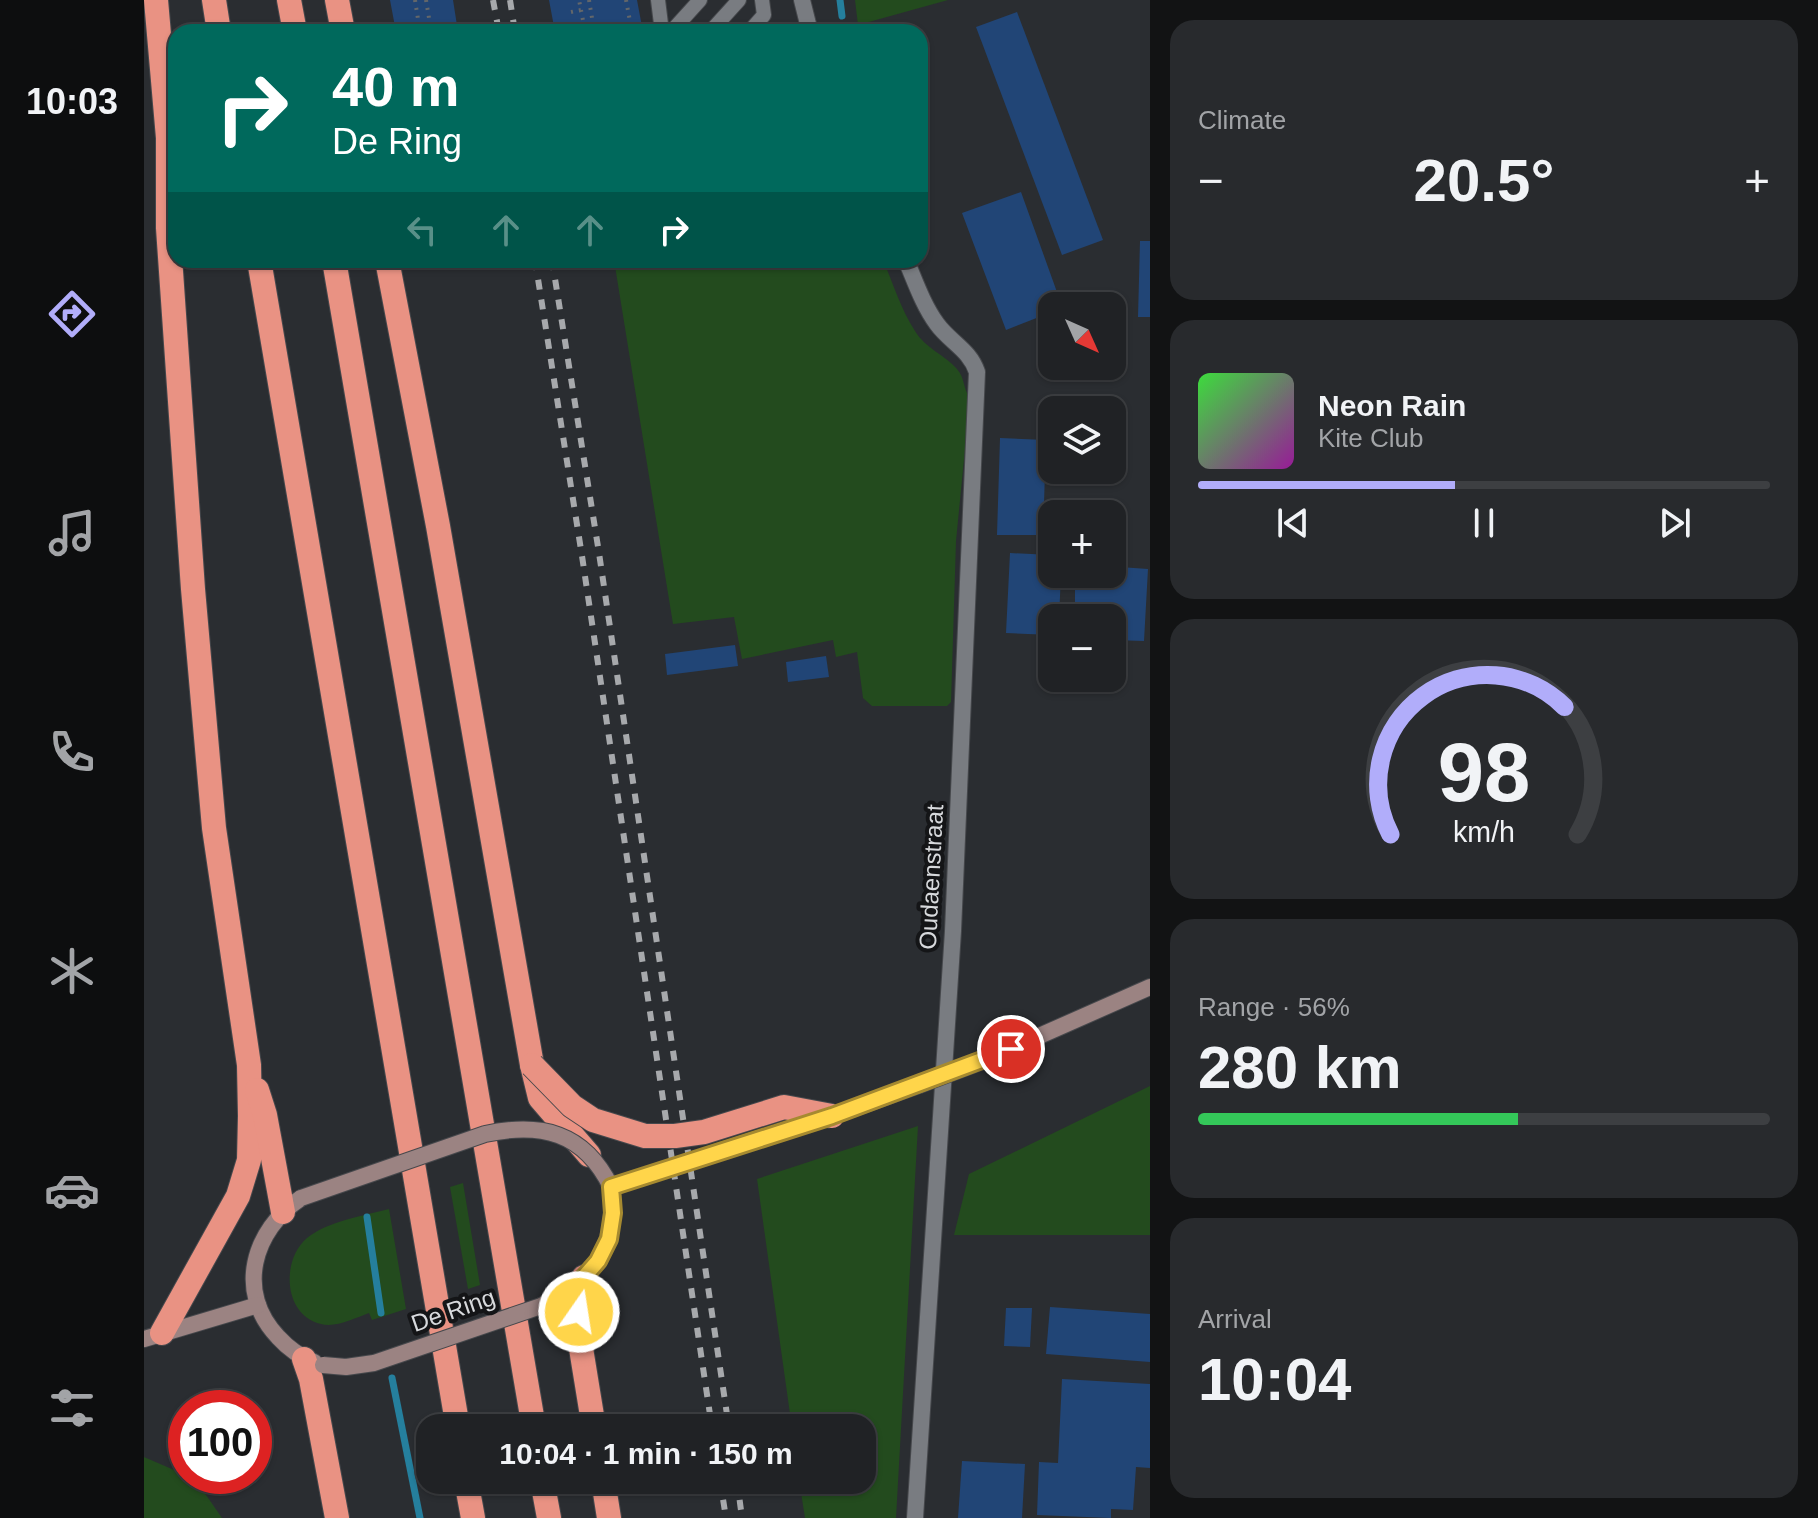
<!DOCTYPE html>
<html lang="en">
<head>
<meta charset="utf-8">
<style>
	:root { --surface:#202225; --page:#282a2d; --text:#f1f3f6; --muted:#a2a4a7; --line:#3d3f42; --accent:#b1adfa }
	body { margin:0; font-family:Helvetica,sans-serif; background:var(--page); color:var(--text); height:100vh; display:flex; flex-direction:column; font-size:30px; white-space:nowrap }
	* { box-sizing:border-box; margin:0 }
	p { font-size:26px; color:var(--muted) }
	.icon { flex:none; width:44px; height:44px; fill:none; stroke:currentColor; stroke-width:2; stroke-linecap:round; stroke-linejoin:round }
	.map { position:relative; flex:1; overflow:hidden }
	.sheet { display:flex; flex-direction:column; gap:20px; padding:20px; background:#121314; width:668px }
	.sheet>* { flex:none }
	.hud { position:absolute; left:24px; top:24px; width:760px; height:244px; border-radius:24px; box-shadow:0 2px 6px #0004,0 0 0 2px var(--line); background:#00695c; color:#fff; overflow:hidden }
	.needle { width:52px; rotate:135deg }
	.tools { position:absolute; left:894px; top:292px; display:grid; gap:16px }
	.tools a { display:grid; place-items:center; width:88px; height:88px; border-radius:16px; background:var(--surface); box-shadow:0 2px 6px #0004,0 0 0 2px var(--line); font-size:40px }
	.speed { position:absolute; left:24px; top:1390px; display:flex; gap:16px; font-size:40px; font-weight:700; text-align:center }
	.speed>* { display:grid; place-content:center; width:104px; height:104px; border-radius:50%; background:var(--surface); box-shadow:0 2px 6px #0004,0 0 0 2px var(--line); line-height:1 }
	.speed .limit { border:12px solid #d22; background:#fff; color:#111 }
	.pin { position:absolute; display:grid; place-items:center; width:68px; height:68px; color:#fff; margin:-34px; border:4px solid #fff; border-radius:50%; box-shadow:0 2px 8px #0007 }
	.me { position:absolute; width:88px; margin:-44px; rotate:13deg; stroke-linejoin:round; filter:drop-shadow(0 0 6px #0008) }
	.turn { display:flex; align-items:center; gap:28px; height:168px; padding:0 32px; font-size:36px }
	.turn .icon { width:104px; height:104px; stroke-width:2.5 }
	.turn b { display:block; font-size:56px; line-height:68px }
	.lanes { display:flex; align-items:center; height:76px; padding:0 32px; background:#0003; justify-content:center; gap:40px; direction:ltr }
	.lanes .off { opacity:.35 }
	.big { font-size:60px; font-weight:600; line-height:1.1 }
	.sheet .card { flex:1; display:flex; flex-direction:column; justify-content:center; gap:12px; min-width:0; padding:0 28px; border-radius:24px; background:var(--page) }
	.sheet .dial { align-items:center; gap:0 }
	.dial svg { height:208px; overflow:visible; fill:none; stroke:var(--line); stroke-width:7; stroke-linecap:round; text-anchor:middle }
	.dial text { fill:var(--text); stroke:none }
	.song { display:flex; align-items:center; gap:24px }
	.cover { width:96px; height:96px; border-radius:12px; background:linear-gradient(135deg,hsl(120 70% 55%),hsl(300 70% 35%)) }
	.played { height:8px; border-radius:4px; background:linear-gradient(90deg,var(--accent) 45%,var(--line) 45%) }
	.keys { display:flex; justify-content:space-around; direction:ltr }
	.heat { display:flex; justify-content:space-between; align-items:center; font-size:44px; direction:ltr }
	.charge { height:12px; border-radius:6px; background:linear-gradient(90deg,#34c759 56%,var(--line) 0) }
	.trip { position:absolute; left:272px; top:1414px; width:460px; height:80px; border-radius:24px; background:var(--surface); box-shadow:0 2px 6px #0004,0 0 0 2px var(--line); font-weight:600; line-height:80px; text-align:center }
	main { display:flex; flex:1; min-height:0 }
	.dock { display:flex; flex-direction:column; width:144px; justify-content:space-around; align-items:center; background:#0d0e0f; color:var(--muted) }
	.dock .icon { width:56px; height:56px }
	.dock .selected { color:var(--accent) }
	.dock b { font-size:36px; color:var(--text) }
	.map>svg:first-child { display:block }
	.green { fill:#234b1e }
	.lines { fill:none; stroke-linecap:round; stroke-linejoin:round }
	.stream { stroke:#257f9d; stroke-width:7 }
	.building { fill:#214576 }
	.lane-casing { stroke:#46484c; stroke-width:16 }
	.street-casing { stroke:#46484c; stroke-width:18 }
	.secondary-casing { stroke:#46484c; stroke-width:18 }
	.highway-casing { stroke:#46484c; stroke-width:26 }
	.path { stroke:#64676a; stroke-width:4; stroke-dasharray:2 6; stroke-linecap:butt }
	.lane { stroke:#797c81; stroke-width:14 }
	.street { stroke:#797c81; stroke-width:16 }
	.secondary { stroke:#9b8382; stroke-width:16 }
	.highway { stroke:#e99283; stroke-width:24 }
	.rail { stroke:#a7a9ac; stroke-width:6; stroke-dasharray:10 10; stroke-linecap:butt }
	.secondary-bridge-casing { stroke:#46484c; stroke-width:18; stroke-linecap:butt }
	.highway-bridge-casing { stroke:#46484c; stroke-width:26; stroke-linecap:butt }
	.secondary-bridge { stroke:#9b8382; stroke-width:16 }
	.highway-bridge { stroke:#e99283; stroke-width:24 }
	.route-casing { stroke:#a68a30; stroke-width:20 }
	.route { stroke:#ffd54a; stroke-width:14 }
	.labels { text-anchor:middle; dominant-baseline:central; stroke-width:8; stroke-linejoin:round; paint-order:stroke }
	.street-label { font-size:24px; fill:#d7d9dc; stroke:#141517 }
</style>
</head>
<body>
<main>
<nav class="dock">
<b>10:03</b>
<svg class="icon selected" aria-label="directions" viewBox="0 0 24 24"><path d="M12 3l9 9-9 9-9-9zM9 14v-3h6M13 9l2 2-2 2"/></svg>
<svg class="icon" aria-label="music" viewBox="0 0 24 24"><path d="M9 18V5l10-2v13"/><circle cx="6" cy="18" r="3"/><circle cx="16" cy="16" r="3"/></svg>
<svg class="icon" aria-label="phone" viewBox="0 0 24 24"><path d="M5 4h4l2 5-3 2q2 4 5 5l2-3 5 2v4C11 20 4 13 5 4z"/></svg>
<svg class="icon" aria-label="climate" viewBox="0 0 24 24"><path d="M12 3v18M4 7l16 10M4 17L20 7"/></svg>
<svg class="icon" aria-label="car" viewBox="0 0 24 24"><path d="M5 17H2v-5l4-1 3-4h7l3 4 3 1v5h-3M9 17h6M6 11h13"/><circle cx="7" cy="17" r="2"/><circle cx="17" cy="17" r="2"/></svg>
<svg class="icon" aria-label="filters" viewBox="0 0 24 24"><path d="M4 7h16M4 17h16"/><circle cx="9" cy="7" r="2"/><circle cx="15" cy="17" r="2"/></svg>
</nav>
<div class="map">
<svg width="1006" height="1518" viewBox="0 0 1006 1518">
	<rect width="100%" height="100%" fill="#2a2d31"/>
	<!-- green -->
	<g class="green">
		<polygon points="711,0 804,0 714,25"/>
		<path d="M470,260H739C749,283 757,310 771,331C781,348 801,355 813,369C821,378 819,389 826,398L812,541L807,702L803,706H728L719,698L713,652L692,657L689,640L598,659L590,617L529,624Z"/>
		<polygon points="1006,1086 1006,1235 810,1235 825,1174"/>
		<polygon points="774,1126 752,1518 661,1518 655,1480 718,1480 718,1428 648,1428 613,1179"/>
		<polygon points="319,1183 336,1285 324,1289 306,1187"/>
		<path d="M245,1209L262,1309L228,1320L225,1313C211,1318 192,1328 177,1324C139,1315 137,1260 163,1238C184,1221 219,1216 245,1209Z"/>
		<polygon points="0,1457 51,1479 78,1518 0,1518"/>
	</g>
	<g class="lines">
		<!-- stream -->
		<g class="stream">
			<polyline points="696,0 698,16"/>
			<polyline points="223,1217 237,1313"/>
			<polyline points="248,1378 276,1518"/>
		</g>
	</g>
	<!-- building -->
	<g class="building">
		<polygon points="246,0 309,0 314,32 252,32"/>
		<polygon points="405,0 493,0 499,32 411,32"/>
		<polygon points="873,12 959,240 918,255 832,27"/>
		<polygon points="877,192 918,306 908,306 908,312 862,330 818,213"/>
		<polygon points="996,241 1006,241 1006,317 994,317"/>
		<polygon points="856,438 902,440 899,535 853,535"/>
		<polygon points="866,553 908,555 908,574 917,574 915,618 908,618 908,635 862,633"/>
		<polygon points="976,567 1004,569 1000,641 968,640 968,618 931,618 931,584 975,585"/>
		<polygon points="591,645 594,666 523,675 521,654"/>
		<polygon points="682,656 685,677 644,682 642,662"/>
		<polygon points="906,1307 1006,1314 1006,1362 902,1354"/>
		<polygon points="862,1308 888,1308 886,1347 860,1346"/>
		<polygon points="918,1379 1006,1384 1006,1468 992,1467 989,1510 967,1509 967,1518 893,1515 895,1462 914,1463"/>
		<polygon points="818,1461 881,1464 878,1518 814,1518"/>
	</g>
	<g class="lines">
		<!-- lane casing -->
		<g class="lane-casing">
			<g id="lane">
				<polyline points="514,0 518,32"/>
				<polyline points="527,32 556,0"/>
				<polyline points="566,32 595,0"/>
				<polyline points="605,32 620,15 618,0"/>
			</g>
		</g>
		<!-- street casing -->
		<g class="street-casing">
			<g id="street">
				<polyline points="658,0 666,32"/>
				<path d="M762,260C771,281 779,305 793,324C806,342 826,350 833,372L809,931L771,1518"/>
			</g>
		</g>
		<!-- secondary casing -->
		<g class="secondary-casing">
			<g id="secondary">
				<polyline points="841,1060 1006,987"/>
				<polyline points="688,1116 775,1085"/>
				<path d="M157,1198C109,1230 91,1292 134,1337C144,1348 156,1357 170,1362"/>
				<path d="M397,1306C450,1281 474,1246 467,1187"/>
				<polyline points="0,1339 114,1305"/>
			</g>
		</g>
		<!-- highway casing -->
		<g class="highway-casing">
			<g id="highway">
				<polyline points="12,0 24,138 24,228 49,589 70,828 105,1065 106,1116 105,1160 94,1196 18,1333"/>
				<polyline points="70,0 75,32"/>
				<polyline points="145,0 151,32"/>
				<polyline points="193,0 199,32"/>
				<polyline points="115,260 314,1428"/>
				<polyline points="190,260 390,1428"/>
				<polyline points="243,260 294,526 388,1065 396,1098 445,1155"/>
				<polyline points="113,1090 121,1115 139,1212"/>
				<polyline points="440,1277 434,1330 450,1428"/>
				<polyline points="160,1359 167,1379 193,1518"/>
				<polyline points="322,1480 329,1518"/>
				<polyline points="398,1480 405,1518"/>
				<polyline points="459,1480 465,1518"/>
			</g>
		</g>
		<!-- path -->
		<g class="path">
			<polyline points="271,0 276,32"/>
			<polyline points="282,0 287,30 296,29"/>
			<polyline points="445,0 450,30 486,25"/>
			<polyline points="482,0 488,32"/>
			<polyline points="437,10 441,31"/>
			<polyline points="427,12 437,10 435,0"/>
		</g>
		<!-- lane -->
		<use href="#lane" class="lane"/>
		<!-- street -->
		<use href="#street" class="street"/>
		<!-- secondary -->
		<use href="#secondary" class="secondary"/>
		<!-- highway -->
		<use href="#highway" class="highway"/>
		<!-- rail -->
		<g class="rail">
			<polyline points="349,0 355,32"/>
			<polyline points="366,0 371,32"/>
			<polyline points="391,260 438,556 568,1428"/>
			<polyline points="408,260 455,553 585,1428"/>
			<polyline points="576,1480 582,1518"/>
			<polyline points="593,1480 598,1518"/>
		</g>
		<!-- secondary-bridge casing -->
		<g class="secondary-bridge-casing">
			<g id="secondary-bridge">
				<polyline points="775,1085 841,1060"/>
				<path d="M157,1198L341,1134C397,1122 440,1132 467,1187L682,1118"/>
				<polyline points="179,1365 202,1367 230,1363 397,1306"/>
			</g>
		</g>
		<!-- highway-bridge casing -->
		<g class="highway-bridge-casing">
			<polyline id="highway-bridge" points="388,1065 428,1106 449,1120 501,1136 531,1136 560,1132 640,1107 688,1116"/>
		</g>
		<!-- secondary-bridge -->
		<use href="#secondary-bridge" class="secondary-bridge"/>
		<!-- highway-bridge -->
		<use href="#highway-bridge" class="highway-bridge"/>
	</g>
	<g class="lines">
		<!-- route casing -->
		<g class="route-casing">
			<polyline id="route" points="435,1312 440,1277 454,1261 465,1239 469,1213 467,1187 688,1116 867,1049"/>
		</g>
		<!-- route -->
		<use href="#route" class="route"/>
	</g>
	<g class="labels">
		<!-- street labels -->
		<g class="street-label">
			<text transform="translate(787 877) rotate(-87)">Oudaenstraat</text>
			<text transform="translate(309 1310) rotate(-19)">De Ring</text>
		</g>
	</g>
</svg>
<div class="tools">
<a><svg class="needle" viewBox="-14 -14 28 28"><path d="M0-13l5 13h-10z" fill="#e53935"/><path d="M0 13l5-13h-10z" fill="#a2a4a7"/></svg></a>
<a><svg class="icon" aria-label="layers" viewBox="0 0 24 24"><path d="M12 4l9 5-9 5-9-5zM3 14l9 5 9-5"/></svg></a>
<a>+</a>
<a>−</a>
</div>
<div class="speed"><div class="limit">100</div></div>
<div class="pin" style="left:867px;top:1049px;background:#d93025"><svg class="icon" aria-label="arrive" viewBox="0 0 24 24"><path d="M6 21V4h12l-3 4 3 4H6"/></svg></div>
<svg class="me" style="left:435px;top:1312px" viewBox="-20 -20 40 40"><circle r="17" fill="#ffd54a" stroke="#fff" stroke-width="3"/><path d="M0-11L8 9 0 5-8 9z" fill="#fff"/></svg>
<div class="trip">10:04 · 1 min · 150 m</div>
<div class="hud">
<div class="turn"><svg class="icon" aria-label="right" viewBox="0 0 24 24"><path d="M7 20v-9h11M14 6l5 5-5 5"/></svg><div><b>40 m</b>De Ring</div></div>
<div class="lanes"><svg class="icon off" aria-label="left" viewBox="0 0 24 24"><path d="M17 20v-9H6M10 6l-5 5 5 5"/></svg><svg class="icon off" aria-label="ahead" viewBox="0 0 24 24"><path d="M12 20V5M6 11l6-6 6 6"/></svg><svg class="icon off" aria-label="ahead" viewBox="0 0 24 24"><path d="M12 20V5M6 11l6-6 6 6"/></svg><svg class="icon" aria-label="right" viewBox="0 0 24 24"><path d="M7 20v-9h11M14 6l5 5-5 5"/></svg></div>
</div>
</div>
<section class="sheet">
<div class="card"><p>Climate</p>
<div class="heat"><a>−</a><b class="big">20.5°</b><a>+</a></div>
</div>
<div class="card">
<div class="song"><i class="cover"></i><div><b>Neon Rain</b><p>Kite Club</p></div></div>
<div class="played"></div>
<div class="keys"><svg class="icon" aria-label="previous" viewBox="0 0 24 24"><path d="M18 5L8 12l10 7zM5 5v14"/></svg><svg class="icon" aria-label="pause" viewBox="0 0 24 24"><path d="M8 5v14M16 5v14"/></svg><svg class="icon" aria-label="next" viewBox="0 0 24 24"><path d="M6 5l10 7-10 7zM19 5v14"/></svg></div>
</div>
<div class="card dial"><svg viewBox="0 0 100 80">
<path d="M14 69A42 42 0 1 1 86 69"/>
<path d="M14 69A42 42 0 0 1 81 20" stroke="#b1adfa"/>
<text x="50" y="56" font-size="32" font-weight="700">98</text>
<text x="50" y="72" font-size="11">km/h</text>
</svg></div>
<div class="card"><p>Range · 56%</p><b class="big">280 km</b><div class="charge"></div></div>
<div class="card"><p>Arrival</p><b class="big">10:04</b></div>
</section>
</main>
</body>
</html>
